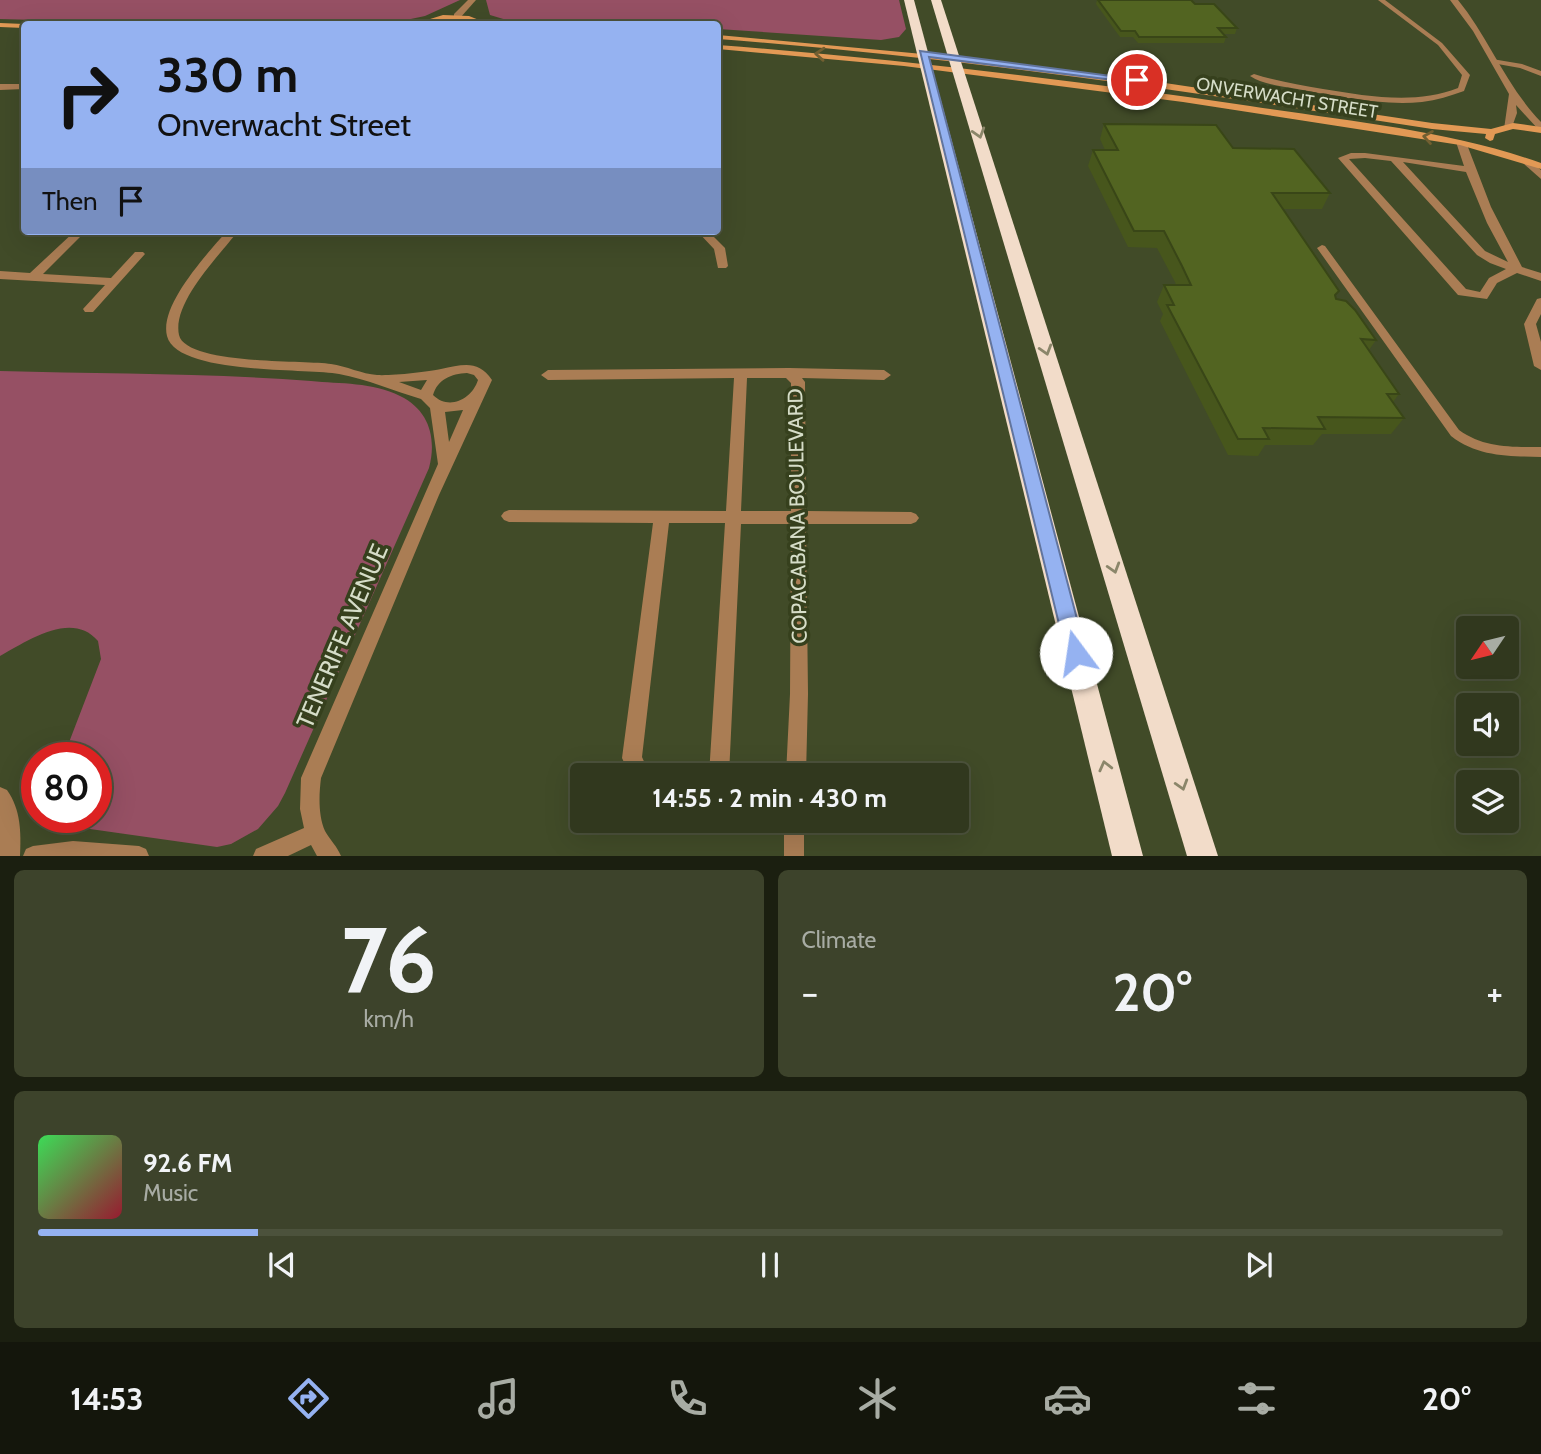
<!DOCTYPE html>
<html lang="en">
<head>
<meta charset="utf-8">
<style>
	:root { --surface:#31381e; --page:#3d432b; --text:#f1f3f6; --muted:#a8aca4; --line:#4c523c; --accent:#95b2f1 }
	body { margin:0; font-family:Cabin,sans-serif; background:var(--page); color:var(--text); height:100vh; display:flex; flex-direction:column; font-size:26px; white-space:nowrap }
	* { box-sizing:border-box; margin:0 }
	p { font-size:23px; color:var(--muted) }
	.icon { flex:none; width:38px; height:38px; fill:none; stroke:currentColor; stroke-width:2; stroke-linecap:round; stroke-linejoin:round }
	.map { position:relative; height:856px; overflow:hidden }
	.details { display:flex; flex-direction:column; gap:14px; padding:14px; background:#1b1f10; flex:1 }
	.details>* { flex:none }
	.hud { position:absolute; left:21px; top:21px; width:700px; height:214px; border-radius:7px; box-shadow:0 7px 28px #0002,0 0 0 2px var(--line); background:#95b2f1; color:#111; overflow:hidden }
	.needle { width:46px; rotate:235deg }
	.fabs { position:absolute; left:1456px; top:616px; display:grid; gap:14px }
	.fabs a { display:grid; place-items:center; width:63px; height:63px; border-radius:7px; background:var(--surface); box-shadow:0 7px 28px #0002,0 0 0 2px var(--line); font-size:35px }
	.speed { position:absolute; left:21px; top:742px; display:flex; gap:14px; font-size:35px; font-weight:700; text-align:center }
	.speed>* { display:grid; place-content:center; width:91px; height:91px; border-radius:50%; background:var(--surface); box-shadow:0 7px 28px #0002,0 0 0 2px var(--line); line-height:1 }
	.speed .limit { border:10px solid #d22; background:#fff; color:#111 }
	.pin { position:absolute; display:grid; place-items:center; width:60px; height:60px; color:#fff; margin:-30px; border:4px solid #fff; border-radius:50%; box-shadow:0 2px 7px #0007 }
	.me { position:absolute; width:77px; margin:-38px; rotate:346deg; stroke-linejoin:round; filter:drop-shadow(0 0 5px #0008) }
	.turn { display:flex; align-items:center; gap:24px; height:147px; padding:0 21px; font-size:32px }
	.turn .icon { width:91px; height:91px; stroke-width:2.5 }
	.turn b { display:block; font-size:49px; line-height:60px }
	.then { display:flex; align-items:center; height:66px; padding:0 21px; background:#0003; gap:14px; font-size:26px }
	.big { font-size:52px; font-weight:700; line-height:1.1 }
	.details .card { flex:1; display:flex; flex-direction:column; justify-content:center; gap:10px; min-width:0; padding:0 24px; border-radius:10px; background:var(--page) }
	.details .dial { align-items:center; gap:0 }
	.dial b { font-size:91px; line-height:1 }
	.song { display:flex; align-items:center; gap:21px }
	.cover { width:84px; height:84px; border-radius:10px; background:linear-gradient(135deg,hsl(130 70% 55%),hsl(350 70% 35%)) }
	.played { height:7px; border-radius:4px; background:linear-gradient(90deg,var(--accent) 15%,var(--line) 15%) }
	.keys { display:flex; justify-content:space-around; direction:ltr }
	.heat { display:flex; justify-content:space-between; align-items:center; font-size:38px; direction:ltr }
	.details .tiles { flex:1; display:grid; gap:14px; grid-template-columns:1fr 1fr }
	.card:last-child { grid-column:span 2 }
	.trip { position:absolute; left:570px; top:763px; width:399px; height:70px; border-radius:7px; background:var(--surface); box-shadow:0 7px 28px #0002,0 0 0 2px var(--line); font-weight:700; line-height:70px; text-align:center }
	.tab-bar { display:flex; height:112px; justify-content:space-around; align-items:center; background:#14160c; color:var(--muted) }
	.tab-bar .icon { width:49px; height:49px }
	.tab-bar .on { color:var(--accent) }
	.tab-bar b { font-size:32px; color:var(--text) }
	.map>svg:first-child { display:block }
	.green { fill:#965064 }
	.lines { fill:none; stroke-linecap:round; stroke-linejoin:round }
	.lane { fill:#aa7d54; fill-rule:evenodd }
	.street { fill:#aa7d54; fill-rule:evenodd }
	.secondary { fill:#e29955; fill-rule:evenodd }
	.highway { fill:#f2dcc9; fill-rule:evenodd }
	.wall { fill:#47561c }
	.building { fill:#526421; stroke:#394617; stroke-width:2 }
	.oneway { stroke:#725f31 }
	.oneway2 { stroke:#8b866a }
	.route { fill:#95b2f1; stroke:#61749d; stroke-width:2 }
	.labels { text-anchor:middle; dominant-baseline:central; stroke-width:7; stroke-linejoin:round; paint-order:stroke }
	.far-street-label { font-size:18px; fill:#d6ddc8; stroke:#36401d }
	.street-label { font-size:21px; fill:#d6ddc8; stroke:#36401d }
	.near-street-label { font-size:24px; fill:#d6ddc8; stroke:#36401d }
</style>
</head>
<body>
<div class="map">
<svg width="1541" height="856" viewBox="0 0 1541 856">
	<rect width="100%" height="100%" fill="#414b28"/>
	<!-- green -->
	<g class="green">
		<polygon points="0,0 460,0 425,16 387,24 192,24 0,19"/>
		<polygon points="486,0 899,0 906,29 899,37 881,40 718,29 718,24 510,21 490,15"/>
		<path d="M0,371C103,374 208,373 311,381C340,384 373,382 400,396C429,410 437,438 429,468L285,793L278,806L258,829L231,844L217,847L83,828L89,817H96V758H63L101,659L98,641C72,610 27,641 0,656Z"/>
	</g>
	<g class="lines">
		<!-- lane -->
		<g class="lane">
			<path d="M1378,0H1385L1442,43L1470,75L1464,91C1450,96 1437,100 1422,102C1381,106 1337,96 1297,89C1281,86 1264,85 1250,76L1254,74C1276,81 1300,85 1323,89C1367,96 1415,105 1458,88L1462,75L1438,45Z"/>
			<polygon points="1492,59 1522,64 1541,71 1541,76 1520,68 1492,63"/>
			<path d="M1322,245L1325,246L1459,430C1484,448 1511,447 1541,447V457C1508,456 1478,457 1451,436L1317,248Z"/>
		</g>
		<!-- street -->
		<g class="street">
			<polygon points="468,0 476,0 460,18 454,18 454,14"/>
			<path d="M1450,0H1458C1489,38 1506,86 1541,122V130L1538,129L1516,105L1517,113L1512,127L1504,129L1509,94L1473,31Z"/>
			<polygon points="0,84 24,84 24,89 0,90"/>
			<path d="M1458,140L1466,142L1491,207L1522,267L1541,273V281L1517,273L1497,283L1487,299L1458,295L1338,158L1351,153H1365L1464,166L1456,142ZM1365,158L1391,161L1477,255L1490,263L1506,269L1489,278L1480,292L1466,289L1349,159ZM1403,162L1466,172L1487,223L1508,262L1485,251Z"/>
			<polygon points="1528,160 1541,170 1541,179 1523,163"/>
			<polygon points="75,231 86,231 43,274 111,278 135,252 143,252 145,254 93,312 85,312 83,309 105,285 0,279 0,271 30,273"/>
			<path d="M227,231H238C220,255 172,302 179,335C186,365 304,360 331,364C346,366 362,374 377,375C390,376 428,372 441,369C462,365 478,359 492,380L439,495L321,778C319,795 318,815 325,831C330,840 337,846 341,856H317L311,845L288,856H253L256,849L304,828L300,809L301,778L438,464L430,408L421,399C394,391 367,379 339,374C305,368 177,375 167,336C159,305 208,253 227,231ZM467,373L474,375L478,380C472,399 449,411 433,395C438,379 451,374 467,373ZM427,380L421,390L399,382ZM463,410L449,442L445,412Z"/>
			<polygon points="697,231 708,231 725,248 728,266 726,268 718,268 714,249"/>
			<polygon points="1541,298 1541,314 1536,324 1541,342 1541,370 1534,366 1524,324 1537,299"/>
			<path d="M789,368L884,370L891,375L884,380L802,378L805,382L806,511L911,512L916,514L919,518L916,522L911,524H806L808,694L806,775H786L790,694L791,524H741L729,775H709L725,523H669L642,757L650,775H630L622,758L653,523L509,522L504,520L501,516L504,512L509,510L726,511L734,378L548,380L541,375L548,370ZM747,378H786L791,383V511H741Z"/>
			<path d="M0,787L7,790C21,810 21,832 20,856H0Z"/>
			<rect x="784" y="821" width="20" height="35"/>
			<polygon points="73,841 139,846 146,849 149,856 23,856 26,849 33,846"/>
		</g>
		<!-- secondary -->
		<g class="secondary">
			<path d="M443,15L469,16L489,24C477,25 467,19 455,19C441,19 427,25 414,24Z"/>
			<polygon points="0,23 24,24 27,24 24,24 24,28 0,27"/>
			<path d="M718,35L987,60L1165,83L1432,123L1491,129L1513,123L1541,127V133L1513,129L1495,134L1493,140L1490,141L1485,138L1486,134L1432,129C1195,92 958,57 718,39Z"/>
			<path d="M718,45C896,59 1073,80 1250,106C1347,121 1448,130 1541,163V169L1460,145L1183,102L904,66L718,49Z"/>
		</g>
		<!-- highway -->
		<g class="highway">
			<polygon points="904,0 914,0 1143,856 1112,856"/>
			<polygon points="931,0 941,0 1218,856 1187,856"/>
		</g>
	</g>
	<!-- wall -->
	<g class="wall">
		<polygon points="1097,0 1191,0 1195,4 1237,28 1235,34 1223,34 1226,37 1224,43 1138,43 1133,37 1120,37 1096,4"/>
		<polygon points="1104,124 1233,148 1330,193 1322,209 1283,209 1336,299 1376,340 1369,350 1399,394 1393,402 1404,418 1391,434 1322,434 1313,445 1265,445 1258,456 1228,455 1160,321 1163,314 1157,302 1164,285 1176,285 1175,282 1157,248 1128,247 1088,166 1093,150 1105,150 1100,139"/>
	</g>
	<!-- building -->
	<g class="building">
		<polygon points="1098,0 1191,0 1195,4 1214,4 1237,28 1218,28 1226,37 1139,37 1135,31 1121,31"/>
		<polygon points="1104,124 1216,125 1233,148 1294,149 1330,193 1272,193 1339,291 1335,295 1336,299 1346,301 1355,310 1376,340 1361,339 1399,394 1387,394 1404,418 1318,417 1325,429 1263,428 1269,439 1238,439 1167,305 1174,305 1164,285 1191,285 1182,266 1164,231 1134,231 1093,150 1118,150"/>
	</g>
	<!-- one-way arrows -->
	<defs><path id="oneway-chevron" d="M-2-3.5L2.5 0L-2 3.5" fill="none" stroke-width="1.6" stroke-linecap="round" stroke-linejoin="round" transform="scale(1.75)"/></defs>
	<g class="oneway">
		<use href="#oneway-chevron" transform="translate(820 54) rotate(-176)"/>
		<use href="#oneway-chevron" transform="translate(1428 137) rotate(-171)"/>
	</g>
	<g class="oneway2">
		<use href="#oneway-chevron" transform="translate(979 133) rotate(73)"/>
		<use href="#oneway-chevron" transform="translate(1046 350) rotate(73)"/>
		<use href="#oneway-chevron" transform="translate(1114 568) rotate(73)"/>
		<use href="#oneway-chevron" transform="translate(1105 766) rotate(-104)"/>
		<use href="#oneway-chevron" transform="translate(1182 785) rotate(73)"/>
	</g>
	<!-- route -->
	<polygon class="route" points="920,51 1142,80 1137,83 929,57 1086,653 1083,660 1076,662 1069,660 1066,653"/>
	<g class="labels">
		<!-- far-street labels -->
		<g class="far-street-label">
			<text transform="translate(1287 98) rotate(9)">ONVERWACHT STREET</text>
		</g>
		<!-- street labels -->
		<g class="street-label">
			<text transform="translate(797 516) rotate(-91)">COPACABANA BOULEVARD</text>
		</g>
		<!-- near-street labels -->
		<g class="near-street-label">
			<text transform="translate(342 636) rotate(-67)">TENERIFE AVENUE</text>
		</g>
	</g>
</svg>
<div class="fabs">
<a><svg class="needle" viewBox="-14 -14 28 28"><path d="M0-13l5 13h-10z" fill="#e53935"/><path d="M0 13l5-13h-10z" fill="#a8aca4"/></svg></a>
<a><svg class="icon" aria-label="sound" viewBox="0 0 24 24"><path d="M4 9h4l5-4v14l-5-4H4zM17 9q2 3 0 6"/></svg></a>
<a><svg class="icon" aria-label="layers" viewBox="0 0 24 24"><path d="M12 4l9 5-9 5-9-5zM3 14l9 5 9-5"/></svg></a>
</div>
<div class="speed"><div class="limit">80</div></div>
<div class="pin" style="left:1137px;top:80px;background:#d93025"><svg class="icon" aria-label="arrive" viewBox="0 0 24 24"><path d="M6 21V4h12l-3 4 3 4H6"/></svg></div>
<svg class="me" style="left:1076px;top:653px" viewBox="-20 -20 40 40"><circle r="19" fill="#fff"/><path d="M0-13L10 11 0 6-10 11z" fill="#95b2f1"/></svg>
<div class="trip">14:55 · 2 min · 430 m</div>
<div class="hud">
<div class="turn"><svg class="icon" aria-label="right" viewBox="0 0 24 24"><path d="M7 20v-9h11M14 6l5 5-5 5"/></svg><div><b>330 m</b>Onverwacht Street</div></div>
<div class="then">Then<svg class="icon" aria-label="arrive" viewBox="0 0 24 24"><path d="M6 21V4h12l-3 4 3 4H6"/></svg></div>
</div>
</div>
<section class="details">
<div class="tiles">
<div class="card dial"><b>76</b><p>km/h</p></div>
<div class="card"><p>Climate</p>
<div class="heat"><a>−</a><b class="big">20°</b><a>+</a></div>
</div>
<div class="card">
<div class="song"><i class="cover"></i><div><b>92.6 FM</b><p>Music</p></div></div>
<div class="played"></div>
<div class="keys"><svg class="icon" aria-label="previous" viewBox="0 0 24 24"><path d="M18 5L8 12l10 7zM5 5v14"/></svg><svg class="icon" aria-label="pause" viewBox="0 0 24 24"><path d="M8 5v14M16 5v14"/></svg><svg class="icon" aria-label="next" viewBox="0 0 24 24"><path d="M6 5l10 7-10 7zM19 5v14"/></svg></div>
</div>
</div>
</section>
<nav class="tab-bar">
<b>14:53</b>
<svg class="icon on" aria-label="directions" viewBox="0 0 24 24"><path d="M12 3l9 9-9 9-9-9zM9 14v-3h6M13 9l2 2-2 2"/></svg>
<svg class="icon" aria-label="music" viewBox="0 0 24 24"><path d="M9 18V5l10-2v13"/><circle cx="6" cy="18" r="3"/><circle cx="16" cy="16" r="3"/></svg>
<svg class="icon" aria-label="phone" viewBox="0 0 24 24"><path d="M5 4h4l2 5-3 2q2 4 5 5l2-3 5 2v4C11 20 4 13 5 4z"/></svg>
<svg class="icon" aria-label="climate" viewBox="0 0 24 24"><path d="M12 3v18M4 7l16 10M4 17L20 7"/></svg>
<svg class="icon" aria-label="car" viewBox="0 0 24 24"><path d="M5 17H2v-5l4-1 3-4h7l3 4 3 1v5h-3M9 17h6M6 11h13"/><circle cx="7" cy="17" r="2"/><circle cx="17" cy="17" r="2"/></svg>
<svg class="icon" aria-label="filters" viewBox="0 0 24 24"><path d="M4 7h16M4 17h16"/><circle cx="9" cy="7" r="2"/><circle cx="15" cy="17" r="2"/></svg>
<b>20°</b>
</nav>
</body>
</html>
